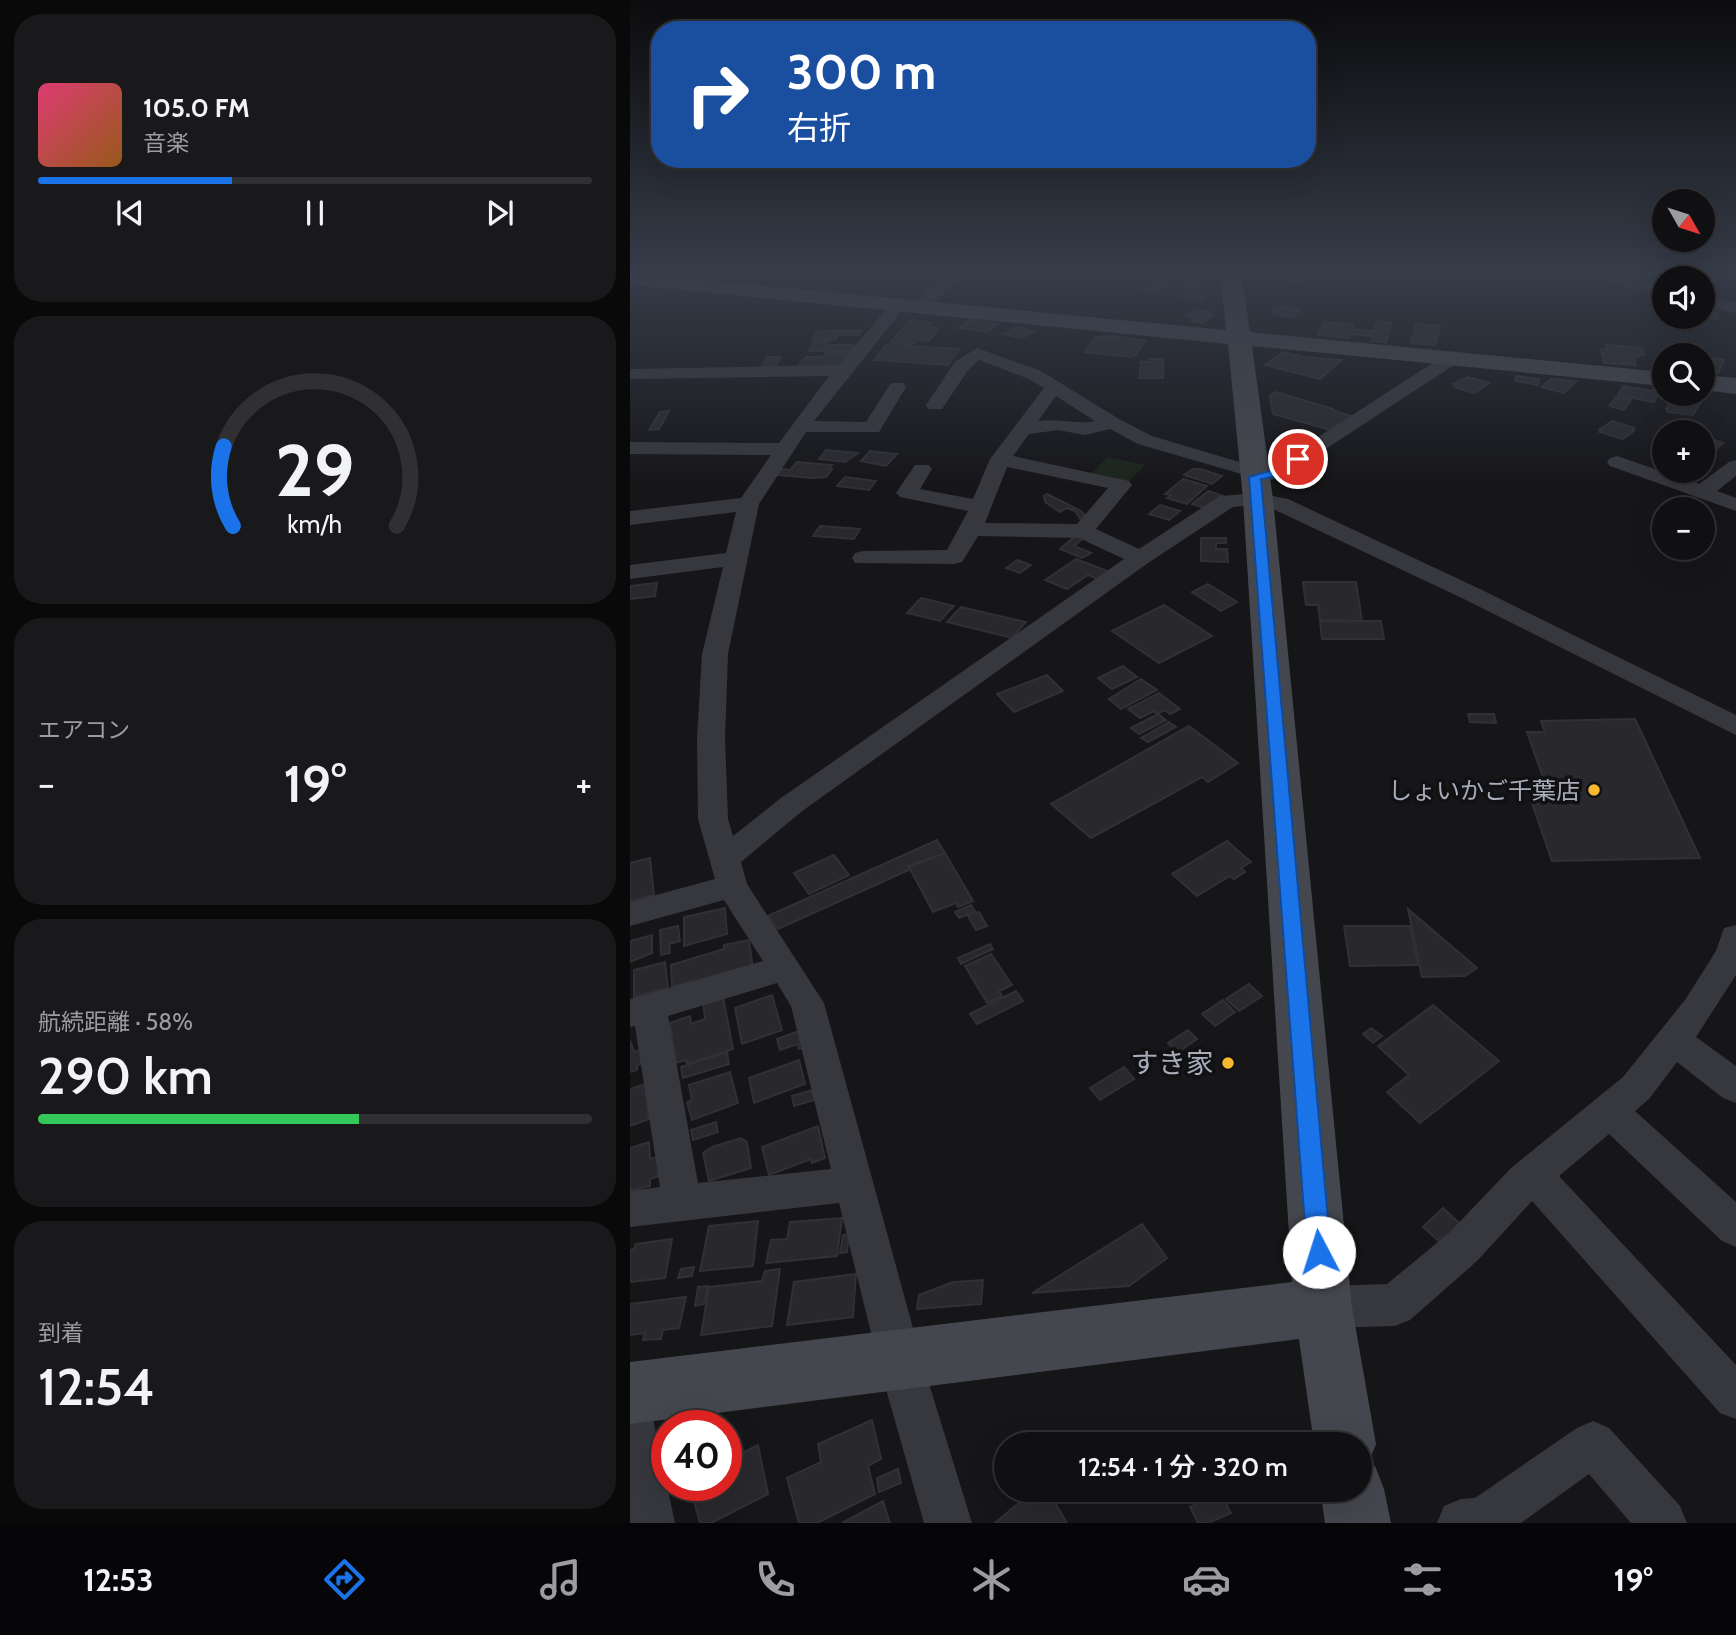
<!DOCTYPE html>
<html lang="ja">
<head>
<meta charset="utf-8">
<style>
	:root { --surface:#101013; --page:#19191c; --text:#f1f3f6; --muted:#9c9da0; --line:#303033; --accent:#1a73e8 }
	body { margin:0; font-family:Cabin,"Noto Sans JP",sans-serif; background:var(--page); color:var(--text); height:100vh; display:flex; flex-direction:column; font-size:26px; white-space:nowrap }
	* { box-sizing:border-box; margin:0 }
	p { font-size:23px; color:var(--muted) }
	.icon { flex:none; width:38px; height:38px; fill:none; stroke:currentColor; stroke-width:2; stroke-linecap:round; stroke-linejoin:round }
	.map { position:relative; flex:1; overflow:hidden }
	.side { display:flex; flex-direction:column; gap:14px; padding:14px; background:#09090a; width:630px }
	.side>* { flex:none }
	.hud { position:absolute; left:21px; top:21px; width:665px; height:147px; border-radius:28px; box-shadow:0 7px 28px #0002,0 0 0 2px var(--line); background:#1a4fa0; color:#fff; overflow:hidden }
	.needle { width:46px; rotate:129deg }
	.tools { position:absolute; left:1022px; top:189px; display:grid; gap:14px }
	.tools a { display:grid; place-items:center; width:63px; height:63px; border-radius:50%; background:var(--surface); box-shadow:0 7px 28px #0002,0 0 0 2px var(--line); font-size:35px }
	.speed { position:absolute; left:21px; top:1410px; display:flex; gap:14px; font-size:35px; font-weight:700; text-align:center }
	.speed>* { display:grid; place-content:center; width:91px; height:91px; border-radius:50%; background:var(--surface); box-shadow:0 7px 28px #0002,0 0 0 2px var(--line); line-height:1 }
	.speed .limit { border:10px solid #d22; background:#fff; color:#111 }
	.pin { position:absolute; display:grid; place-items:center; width:60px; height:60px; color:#fff; margin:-30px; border:4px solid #fff; border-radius:50%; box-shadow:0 2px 7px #0007 }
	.me { position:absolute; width:77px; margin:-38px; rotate:355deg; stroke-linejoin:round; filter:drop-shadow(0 0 5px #0008) }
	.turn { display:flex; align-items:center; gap:24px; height:147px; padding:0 21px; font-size:32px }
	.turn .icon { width:91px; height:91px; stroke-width:2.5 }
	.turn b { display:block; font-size:49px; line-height:60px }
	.big { font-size:52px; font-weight:600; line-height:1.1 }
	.side .card { flex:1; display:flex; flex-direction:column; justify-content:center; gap:10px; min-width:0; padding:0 24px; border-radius:28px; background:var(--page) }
	.side .dial { align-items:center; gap:0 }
	.dial svg { height:182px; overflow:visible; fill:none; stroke:var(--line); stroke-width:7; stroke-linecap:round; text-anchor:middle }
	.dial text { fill:var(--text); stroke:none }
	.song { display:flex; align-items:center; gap:21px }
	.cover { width:84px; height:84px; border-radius:10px; background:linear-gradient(135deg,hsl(340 70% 55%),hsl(30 70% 35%)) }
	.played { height:7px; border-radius:4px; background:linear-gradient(90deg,var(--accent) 35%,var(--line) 35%) }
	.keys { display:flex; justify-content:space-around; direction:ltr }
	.heat { display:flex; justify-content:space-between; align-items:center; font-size:38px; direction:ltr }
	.charge { height:10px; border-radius:5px; background:linear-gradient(90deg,#34c759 58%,var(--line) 0) }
	.trip { position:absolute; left:364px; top:1432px; width:378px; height:70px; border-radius:35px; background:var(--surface); box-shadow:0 7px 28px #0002,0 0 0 2px var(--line); font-weight:600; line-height:70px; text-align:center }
	.dock { display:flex; height:112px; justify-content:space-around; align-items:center; background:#060608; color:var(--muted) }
	.dock .icon { width:49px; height:49px }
	.dock .current { color:var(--accent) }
	.dock b { font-size:32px; color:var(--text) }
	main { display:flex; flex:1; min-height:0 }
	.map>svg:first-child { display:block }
	.green { fill:#1c241d }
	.building { fill:#29292d; stroke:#303035; stroke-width:2 }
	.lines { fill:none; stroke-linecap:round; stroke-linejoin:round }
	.street { fill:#37383e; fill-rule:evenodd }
	.secondary { fill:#45474e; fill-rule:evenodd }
	.route { fill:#1a73e8; stroke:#114b97; stroke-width:2 }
	.poi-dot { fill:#f7b830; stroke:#111114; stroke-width:2.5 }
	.labels { text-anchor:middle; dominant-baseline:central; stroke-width:7; stroke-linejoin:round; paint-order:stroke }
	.poi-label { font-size:24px; fill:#a8adb9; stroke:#111114; text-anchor:end }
	.near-poi-label { font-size:28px; fill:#a8adb9; stroke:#111114; text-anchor:end }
</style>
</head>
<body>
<main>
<section class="side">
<div class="card">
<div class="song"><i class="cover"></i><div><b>105.0 FM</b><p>音楽</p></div></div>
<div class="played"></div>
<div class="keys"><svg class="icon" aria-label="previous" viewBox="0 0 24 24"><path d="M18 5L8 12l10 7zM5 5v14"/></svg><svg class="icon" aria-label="pause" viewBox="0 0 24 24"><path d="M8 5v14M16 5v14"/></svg><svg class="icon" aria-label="next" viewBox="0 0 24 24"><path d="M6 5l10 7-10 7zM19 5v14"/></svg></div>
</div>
<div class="card dial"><svg viewBox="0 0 100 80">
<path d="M14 69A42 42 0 1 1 86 69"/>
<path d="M14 69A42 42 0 0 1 10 34" stroke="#1a73e8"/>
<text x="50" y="56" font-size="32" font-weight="700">29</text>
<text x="50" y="72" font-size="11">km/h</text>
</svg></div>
<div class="card"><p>エアコン</p>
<div class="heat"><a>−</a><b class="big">19°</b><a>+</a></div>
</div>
<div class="card"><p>航続距離 · 58%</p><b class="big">290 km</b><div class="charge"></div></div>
<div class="card"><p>到着</p><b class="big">12:54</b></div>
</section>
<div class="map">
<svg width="1106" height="1523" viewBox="0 0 1106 1523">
	<rect width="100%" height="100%" fill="#161619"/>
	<!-- green -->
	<polygon class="green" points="478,457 515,465 498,482 461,474"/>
	<!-- building -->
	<g class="building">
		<polygon points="530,274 534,274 548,276 537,283 525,281 528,279 524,277"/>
		<polygon points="558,278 569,281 566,283 574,284 566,289 551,286 554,284 550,284"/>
		<polygon points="518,282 536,285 524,293 508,290 511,288 507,287"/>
		<polygon points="558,290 574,293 568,297 574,298 569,301 548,296"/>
		<polygon points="1073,303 1081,307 1081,313 1088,314 1088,319 1071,317 1073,317"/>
		<polygon points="647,306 670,310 663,317 644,314 647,311 642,310"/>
		<polygon points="562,310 582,311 579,316 582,316 573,323 560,321 564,317 557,316"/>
		<polygon points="283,320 301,323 285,343 280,345 261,342 278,322"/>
		<polygon points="339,320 367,324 358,332 330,328"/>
		<polygon points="747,321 761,323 756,343 741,341"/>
		<polygon points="694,322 724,325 722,329 743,331 742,336 721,334 719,338 688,335"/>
		<polygon points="786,324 810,326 805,345 781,343"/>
		<polygon points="388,327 404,331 392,338 372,334"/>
		<polygon points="298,328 309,328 299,341 288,340"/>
		<polygon points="188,331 231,331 229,335 208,335 205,340 182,340"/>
		<polygon points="484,336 515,341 507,354 501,357 455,352 466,337"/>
		<polygon points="184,342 198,342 194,351 179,351"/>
		<polygon points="200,345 224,345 220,352 195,351"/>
		<polygon points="256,345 329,349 318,365 244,360"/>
		<polygon points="976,345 1012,348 1014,355 1004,357 1006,365 974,363 971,349 977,350"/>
		<polygon points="653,352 673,357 712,360 690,379 635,365"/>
		<polygon points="196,353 218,354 203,368 168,366 176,357 192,357"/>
		<polygon points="137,357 150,357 145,368 131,368"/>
		<polygon points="1080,358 1094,360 1088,373 1073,370 1073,364 1076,364"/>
		<polygon points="518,359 533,359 533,378 509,378 511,362 520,362"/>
		<polygon points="886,376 909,379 908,385 885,381"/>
		<polygon points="838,377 859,383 844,393 824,387 827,385 823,384"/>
		<polygon points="921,379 946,381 934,393 912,387"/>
		<polygon points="993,386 1022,391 1024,389 1030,390 1024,402 988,395"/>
		<polygon points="646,392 703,409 702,410 725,417 704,431 643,414 640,395"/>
		<polygon points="1044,396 1071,402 1063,415 1038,412 1036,409"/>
		<polygon points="986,397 1001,400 994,410 979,406"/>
		<polygon points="39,411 29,429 19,430 30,412"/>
		<polygon points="982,421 1004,428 1002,430 1004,431 993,439 970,432 972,431 969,430"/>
		<polygon points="1078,438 1093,443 1085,450 1073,447"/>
		<polygon points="655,439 681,448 673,453 647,444"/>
		<polygon points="196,450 228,453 215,462 189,459"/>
		<polygon points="240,451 267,454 256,466 231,461"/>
		<polygon points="167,462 202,465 199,469 202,469 196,477 183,478 147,475 152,469 160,470"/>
		<polygon points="563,469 570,469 592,476 582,484 554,475"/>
		<polygon points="215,477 246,481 239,490 207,486"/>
		<polygon points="553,479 577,486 557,504 537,498 541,495 535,494"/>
		<polygon points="578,491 593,496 578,509 562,504"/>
		<polygon points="417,494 451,511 458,518 451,520 445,511 437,508 430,512 415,502 414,496"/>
		<polygon points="530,505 550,511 539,520 519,514"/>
		<polygon points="190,526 230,529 224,539 183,536"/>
		<polygon points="449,533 457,535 444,546 461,553 452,558 430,549"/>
		<polygon points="571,538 596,538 596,543 586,543 586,549 597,549 598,562 571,561"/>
		<polygon points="446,559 480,572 470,580 458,575 437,589 415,580"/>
		<polygon points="387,560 401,565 390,573 376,568"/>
		<polygon points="673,582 726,582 732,621 690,620 688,605 676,605"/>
		<polygon points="27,583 25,596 0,599 0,586"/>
		<polygon points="578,584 607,602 591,611 562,592"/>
		<polygon points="291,598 324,606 310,621 277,613"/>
		<polygon points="534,605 582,636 529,663 482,631"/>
		<polygon points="331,607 396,622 382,638 317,622"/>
		<polygon points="690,621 751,621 754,639 692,639"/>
		<polygon points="493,666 507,677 482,689 468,678"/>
		<polygon points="417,675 433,691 384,712 367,694"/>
		<polygon points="511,679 527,690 491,709 479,699"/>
		<polygon points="529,693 550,709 540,714 535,710 527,714 524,711 510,718 498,709"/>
		<polygon points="528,714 536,720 509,734 501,728"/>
		<polygon points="838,714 864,714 866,723 840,722"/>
		<polygon points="1005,719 1070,858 922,861 902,803 922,803 897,732 915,732 911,721"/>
		<polygon points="539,722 546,727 518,742 511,738"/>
		<polygon points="559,726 608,763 578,782 572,777 461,838 421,804"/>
		<polygon points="307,840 315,853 278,866 279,870 148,929 138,916"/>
		<polygon points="597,841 621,862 611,868 615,872 604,879 600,876 567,896 542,874"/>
		<polygon points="315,853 343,901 328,907 326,903 303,912 279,867"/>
		<polygon points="204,855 219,875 179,894 164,873"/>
		<polygon points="20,858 24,895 0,901 0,863"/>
		<polygon points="341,905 345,911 329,918 325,912"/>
		<polygon points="95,908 97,934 54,946 54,917"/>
		<polygon points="778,909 847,968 835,976 792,977"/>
		<polygon points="349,912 357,926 346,930 338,916"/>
		<polygon points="48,926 50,941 39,944 40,953 31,955 30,930"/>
		<polygon points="714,926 780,926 788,965 720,966"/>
		<polygon points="22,935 22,953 0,962 0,941"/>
		<polygon points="119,940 123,969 61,986 61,981 42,987 41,965 94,949 94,945"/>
		<polygon points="360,944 363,949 331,964 328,958"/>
		<polygon points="361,954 382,985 369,991 372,996 357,1003 335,966"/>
		<polygon points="35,962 38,988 4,997 4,970"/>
		<polygon points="619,984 632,996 609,1011 596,999"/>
		<polygon points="386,991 393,1001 347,1024 340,1014"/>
		<polygon points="142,995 152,1030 112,1044 105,1008"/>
		<polygon points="93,997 103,1049 57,1064 56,1060 46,1063 40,1023 60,1016 61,1024 75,1019 73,1002"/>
		<polygon points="593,1000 605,1012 585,1026 572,1014"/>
		<polygon points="803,1005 869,1061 790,1123 757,1092 779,1075 748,1046"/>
		<polygon points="741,1028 752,1036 743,1043 733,1034"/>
		<polygon points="172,1030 177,1046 169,1049 168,1044 150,1050 147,1039"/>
		<polygon points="558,1030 567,1039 547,1053 538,1043"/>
		<polygon points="0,1040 4,1052 10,1050 11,1064 7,1065 7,1070 0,1072"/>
		<polygon points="97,1052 99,1064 53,1078 51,1067"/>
		<polygon points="169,1060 175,1084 124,1103 119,1078"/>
		<polygon points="494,1067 504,1079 470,1100 460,1088"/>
		<polygon points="100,1072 108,1103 62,1120 57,1102 62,1100 59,1085"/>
		<polygon points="15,1084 19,1119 0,1126 0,1089"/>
		<polygon points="182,1090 184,1100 164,1106 162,1096"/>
		<polygon points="86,1122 88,1132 63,1140 61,1130"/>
		<polygon points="188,1126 195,1158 182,1163 181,1159 139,1175 132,1147"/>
		<polygon points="111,1138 117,1142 121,1168 79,1181 73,1153 82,1147"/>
		<polygon points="19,1142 20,1159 28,1157 29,1176 20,1179 20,1186 0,1191 0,1148"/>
		<polygon points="813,1208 830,1224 811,1243 793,1227"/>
		<polygon points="212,1218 207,1256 136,1263 141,1240 157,1239 160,1222"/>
		<polygon points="128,1221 123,1266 70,1271 79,1226"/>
		<polygon points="512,1224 537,1258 499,1286 402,1293"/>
		<polygon points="219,1234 217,1252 210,1253 213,1235"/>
		<polygon points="42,1239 35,1278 0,1282 0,1250 4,1249 6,1244"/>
		<polygon points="64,1267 62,1276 48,1278 51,1269"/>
		<polygon points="150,1269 142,1326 71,1335 79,1287 132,1281 135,1271"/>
		<polygon points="226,1274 223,1317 157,1325 164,1282"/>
		<polygon points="353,1280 351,1304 287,1309 289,1295 323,1282"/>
		<polygon points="78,1286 74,1304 65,1306 68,1287"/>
		<polygon points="56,1297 49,1328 33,1330 31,1339 13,1340 15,1333 0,1335 0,1304"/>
		<polygon points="242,1420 251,1459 238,1466 245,1494 187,1523 169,1523 157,1478 191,1462 188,1444"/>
		<polygon points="128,1445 138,1494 81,1523 70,1523 60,1486 96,1486 96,1461"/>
		<polygon points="268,1469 271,1483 249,1492 247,1478"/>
		<polygon points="405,1489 417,1489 437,1523 365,1523"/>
		<polygon points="590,1492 601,1513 578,1523 568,1523 560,1507"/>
		<polygon points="253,1501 260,1523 212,1523"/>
	</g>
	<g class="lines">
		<!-- street -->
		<g class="street">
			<polygon points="320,273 337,273 293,310 281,310 279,307 281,304"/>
			<polygon points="666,273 683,273 671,285 659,285 657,282"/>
			<polygon points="953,273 978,273 1034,286 1034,296 956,276"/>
			<polygon points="1073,295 1106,303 1106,313 1073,305"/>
			<path d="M268,300L274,302L276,305L274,308L184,421L236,422L261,383H273L276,387L249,432H176L129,504L98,654L95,738L98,819L103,836L151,798L494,559L449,538L348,536L332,562L324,564L225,563L222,558L225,553L233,551L317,550L338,511L270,497L266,493L285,465H299L302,469L290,489L343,499L360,459L414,388L399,379L349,360L338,370L312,409H298L296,405L325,362L347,348L411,371L489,419L522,436L633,469L640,468L815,355H827L830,359L827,363L653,477C642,480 629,483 618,480L615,475L508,444L480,429L455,435L428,430L399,434L383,456L499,481L502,485L466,529L509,549L590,496L628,493L658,499L852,590L1106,715V735L836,600L643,509L628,505L603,507L518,563L171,812L111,862L117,884L194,1003L292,1361L342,1523H294L248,1361L209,1203L0,1227V1191L30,1187L5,1026L0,1027V999L133,961L94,900L0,926V902L85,879L68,819L67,738L72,654L93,567L0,579V565L96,553L106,512L0,525V511L111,498L141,455L0,454V442L149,443L199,376L0,379V369L209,365L262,302ZM426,396L465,421C447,425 428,418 408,421ZM377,467L478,488L447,524L355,523ZM147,983L161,1006L201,1169L68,1183L38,1016Z"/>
			<polygon points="987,456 1069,484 1099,462 1106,460 1106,476 1087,491 1106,498 1106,511 980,466 977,462 980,458"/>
			<polygon points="1106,925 1106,975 1066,1037 1106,1066 1106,1103 1093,1098 1047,1062 1019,1099 1005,1111 1106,1202 1106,1247 1092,1241 979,1134 929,1176 1106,1365 1106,1419 1090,1413 902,1201 847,1261 780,1320 765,1326 693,1328 678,1322 672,1307 678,1292 693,1286 757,1284 819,1233 881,1168 993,1077 1055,1000 1086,951 1094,928"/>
			<polygon points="0,1396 16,1403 23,1419 45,1523 0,1523"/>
			<polygon points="963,1421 979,1428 1050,1506 1057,1523 1001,1523 959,1474 891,1523 807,1523 814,1506 831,1499 845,1498 947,1428"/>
		</g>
		<!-- secondary -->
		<g class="secondary">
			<polygon points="0,273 596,330 590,273 611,273 620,332 1034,372 1034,386 622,346 643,499 722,1307 746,1444 738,1464 745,1466 754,1489 761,1523 695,1523 690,1489 730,1489 730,1444 684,1444 669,1339 0,1424 0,1362 662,1282 613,499 598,344 0,285"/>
			<polygon points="1073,375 1106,378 1106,394 1073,390"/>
		</g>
	</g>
	<!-- sky -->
	<linearGradient id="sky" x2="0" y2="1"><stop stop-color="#0c0c0e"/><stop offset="0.56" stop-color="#363c49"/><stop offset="1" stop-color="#363c49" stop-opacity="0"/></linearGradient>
	<rect width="1106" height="486" fill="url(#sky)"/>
	<!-- route -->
	<polygon class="route" points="664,456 674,459 650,476 631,479 701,1252 697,1260 689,1263 681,1260 677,1252 619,477 643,470"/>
	<!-- markers -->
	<g class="poi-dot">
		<circle cx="964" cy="790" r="7"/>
		<circle cx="598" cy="1063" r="7"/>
	</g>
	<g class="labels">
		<!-- poi labels -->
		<g class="poi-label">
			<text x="950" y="790">しょいかご千葉店</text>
		</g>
		<!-- near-poi labels -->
		<g class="near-poi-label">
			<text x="584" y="1063">すき家</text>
		</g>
	</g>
</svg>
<div class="tools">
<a><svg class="needle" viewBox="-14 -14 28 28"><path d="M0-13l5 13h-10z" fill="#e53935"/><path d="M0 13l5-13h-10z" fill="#9c9da0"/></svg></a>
<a><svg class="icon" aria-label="sound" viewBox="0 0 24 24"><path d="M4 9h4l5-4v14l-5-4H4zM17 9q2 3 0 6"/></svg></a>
<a><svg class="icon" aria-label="search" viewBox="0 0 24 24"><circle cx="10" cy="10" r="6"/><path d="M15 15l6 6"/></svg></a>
<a>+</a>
<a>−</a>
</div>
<div class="speed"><div class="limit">40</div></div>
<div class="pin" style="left:668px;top:459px;background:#d93025"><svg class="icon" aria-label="arrive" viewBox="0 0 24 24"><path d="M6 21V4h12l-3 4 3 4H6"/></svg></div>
<svg class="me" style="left:689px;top:1252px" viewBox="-20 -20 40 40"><circle r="19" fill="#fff"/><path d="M0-13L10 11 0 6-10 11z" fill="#1a73e8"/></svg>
<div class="trip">12:54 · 1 分 · 320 m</div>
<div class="hud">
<div class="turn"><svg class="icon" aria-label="right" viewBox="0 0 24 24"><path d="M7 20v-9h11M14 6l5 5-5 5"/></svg><div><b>300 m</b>右折</div></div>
</div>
</div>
</main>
<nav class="dock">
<b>12:53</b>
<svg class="icon current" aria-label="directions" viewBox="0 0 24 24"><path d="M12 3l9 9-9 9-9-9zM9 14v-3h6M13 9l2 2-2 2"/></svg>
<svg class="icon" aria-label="music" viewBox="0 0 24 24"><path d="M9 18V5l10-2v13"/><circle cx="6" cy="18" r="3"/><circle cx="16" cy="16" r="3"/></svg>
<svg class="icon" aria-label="phone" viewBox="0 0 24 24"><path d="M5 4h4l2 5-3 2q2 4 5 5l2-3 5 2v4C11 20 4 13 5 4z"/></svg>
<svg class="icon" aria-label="climate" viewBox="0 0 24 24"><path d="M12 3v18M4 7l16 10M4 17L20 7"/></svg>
<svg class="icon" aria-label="car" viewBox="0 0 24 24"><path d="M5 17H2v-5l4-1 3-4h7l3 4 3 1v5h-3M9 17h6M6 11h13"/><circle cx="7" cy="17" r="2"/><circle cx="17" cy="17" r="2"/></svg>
<svg class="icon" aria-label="filters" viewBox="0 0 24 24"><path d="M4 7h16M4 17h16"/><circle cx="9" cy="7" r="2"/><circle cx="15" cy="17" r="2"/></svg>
<b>19°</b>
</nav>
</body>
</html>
